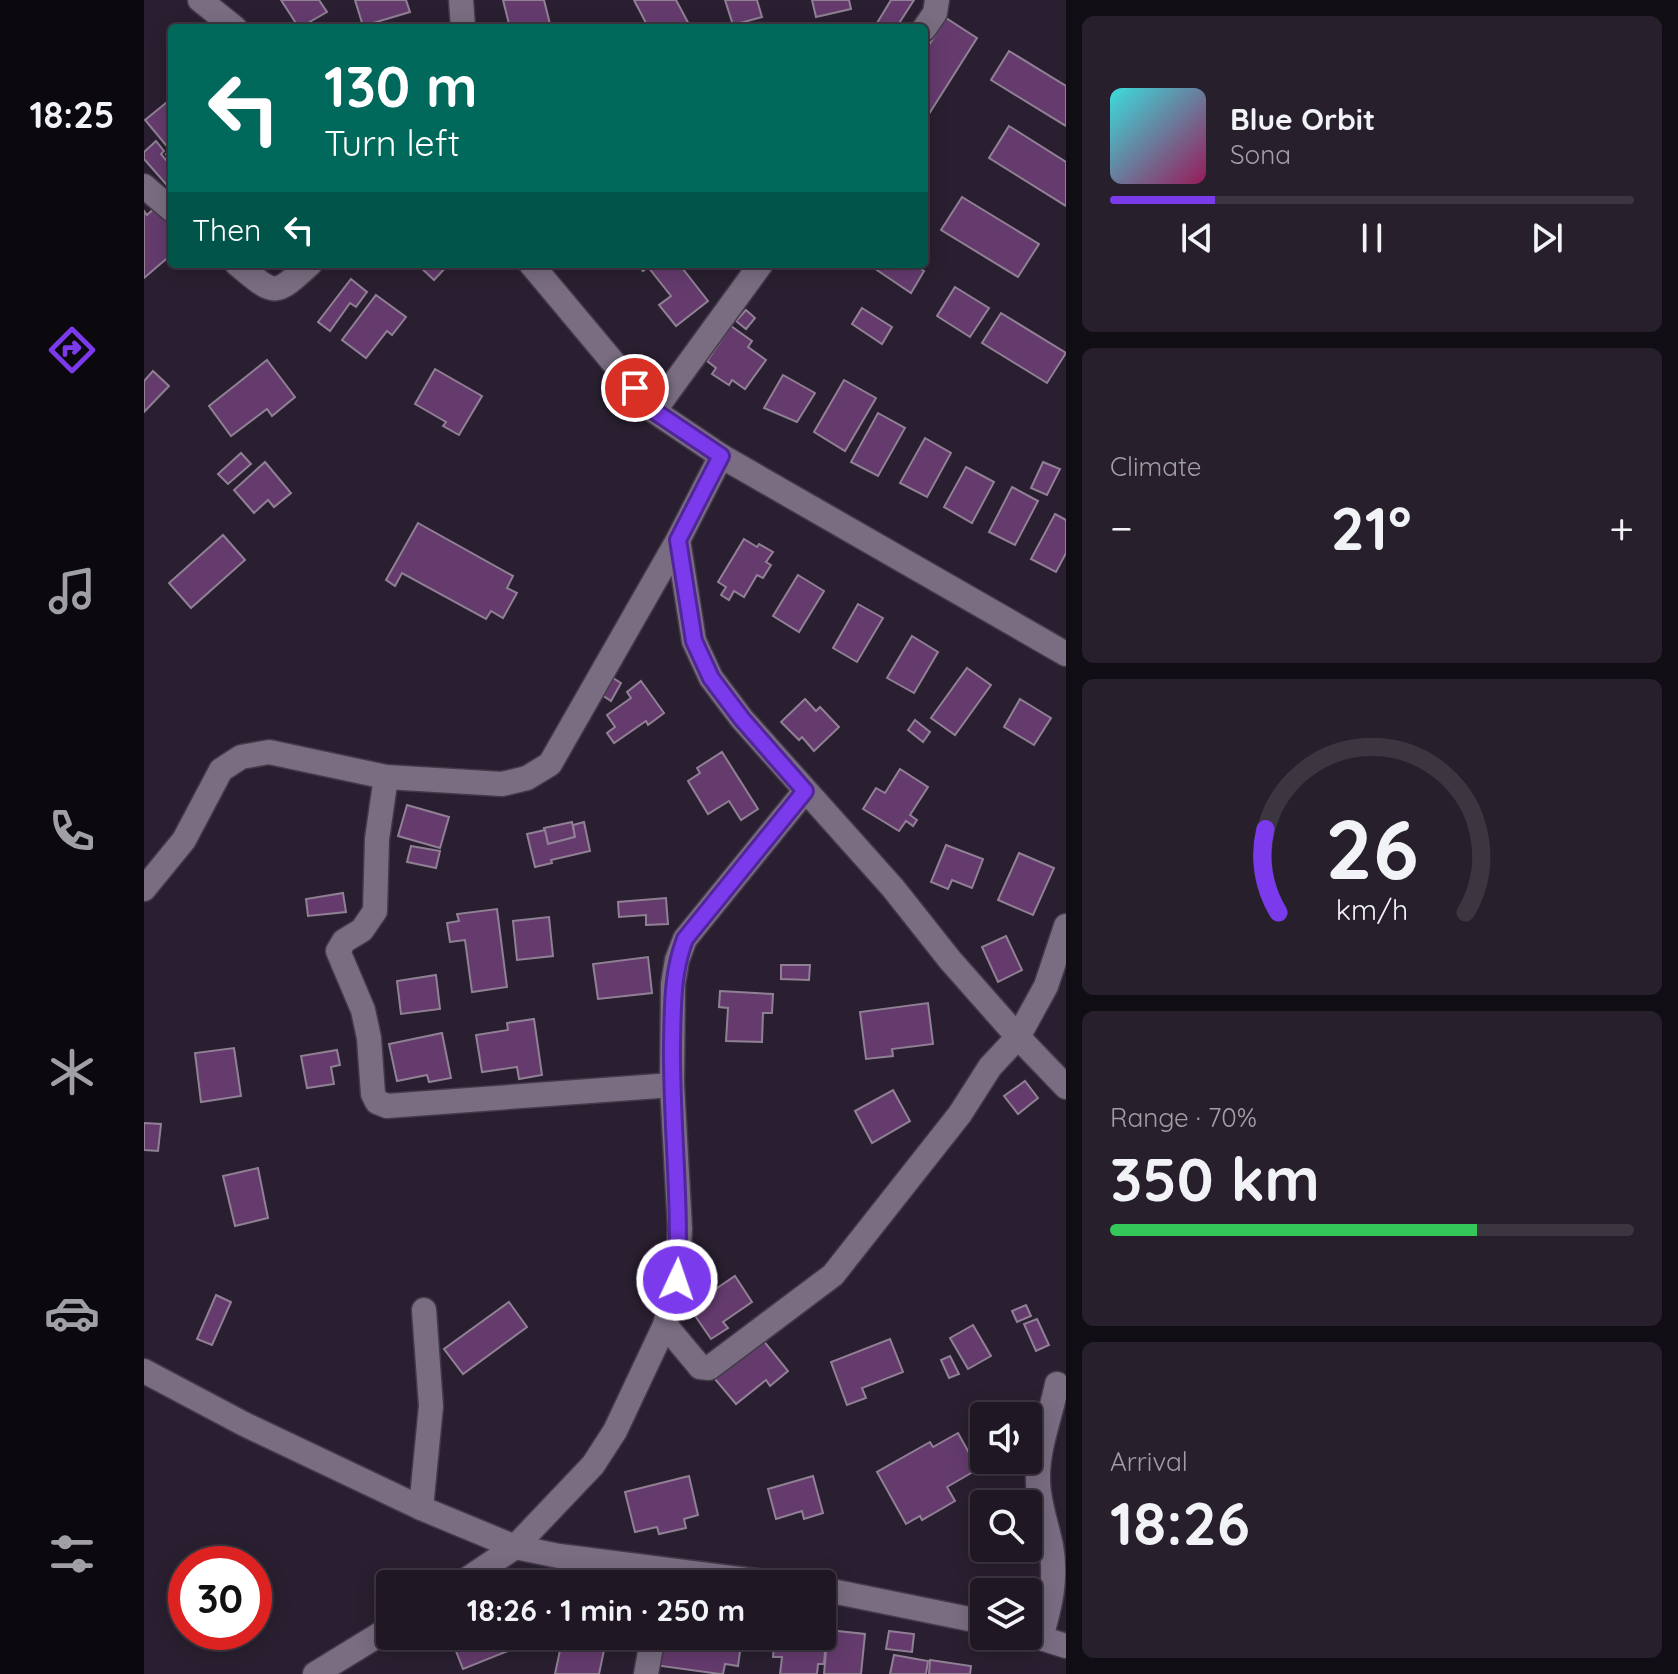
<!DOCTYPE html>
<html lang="en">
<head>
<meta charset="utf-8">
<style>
	:root { --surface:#1f1724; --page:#27202c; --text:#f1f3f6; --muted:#a19fa6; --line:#3c3641; --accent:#7c3aed }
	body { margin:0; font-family:Quicksand,sans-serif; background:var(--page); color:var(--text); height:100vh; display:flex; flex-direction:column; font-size:30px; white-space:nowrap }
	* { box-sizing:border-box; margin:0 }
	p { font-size:26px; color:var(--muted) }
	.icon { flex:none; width:44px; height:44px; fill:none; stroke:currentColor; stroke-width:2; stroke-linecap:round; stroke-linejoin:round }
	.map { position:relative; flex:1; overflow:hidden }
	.sheet { display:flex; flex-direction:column; gap:16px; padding:16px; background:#110d14; width:612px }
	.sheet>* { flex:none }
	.guide { position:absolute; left:24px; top:24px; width:760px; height:244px; border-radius:8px; box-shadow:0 4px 20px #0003,0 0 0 2px var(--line); background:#00695c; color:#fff; overflow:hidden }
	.fabs { position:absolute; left:826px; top:1402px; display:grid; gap:16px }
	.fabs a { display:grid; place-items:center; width:72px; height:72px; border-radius:8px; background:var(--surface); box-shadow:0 4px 20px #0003,0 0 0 2px var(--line); font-size:40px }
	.speed { position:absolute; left:24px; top:1546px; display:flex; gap:16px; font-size:40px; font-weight:700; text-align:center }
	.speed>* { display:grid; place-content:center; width:104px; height:104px; border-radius:50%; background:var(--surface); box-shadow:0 4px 20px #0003,0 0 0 2px var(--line); line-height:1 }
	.speed .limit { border:12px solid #d22; background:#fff; color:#111 }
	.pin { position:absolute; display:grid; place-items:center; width:68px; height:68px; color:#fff; margin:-34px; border:4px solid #fff; border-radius:50%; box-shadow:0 2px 8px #0007 }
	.me { position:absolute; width:88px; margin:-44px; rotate:3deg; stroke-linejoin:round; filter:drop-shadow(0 0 6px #0008) }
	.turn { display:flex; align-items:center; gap:28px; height:168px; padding:0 24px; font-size:36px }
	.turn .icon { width:104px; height:104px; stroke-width:2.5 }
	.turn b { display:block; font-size:56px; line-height:68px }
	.then { display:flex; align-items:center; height:76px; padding:0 24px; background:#0003; gap:16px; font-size:30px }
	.big { font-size:60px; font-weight:700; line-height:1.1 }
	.sheet .tile { flex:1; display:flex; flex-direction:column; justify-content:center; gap:12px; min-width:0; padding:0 28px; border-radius:12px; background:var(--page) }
	.sheet .dial { align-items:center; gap:0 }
	.dial svg { height:208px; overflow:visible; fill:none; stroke:var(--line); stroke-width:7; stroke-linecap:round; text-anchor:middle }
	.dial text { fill:var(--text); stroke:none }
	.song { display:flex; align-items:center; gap:24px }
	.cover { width:96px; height:96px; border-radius:12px; background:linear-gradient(135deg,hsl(180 70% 55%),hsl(330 70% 35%)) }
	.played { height:8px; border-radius:4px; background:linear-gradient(90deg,var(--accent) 20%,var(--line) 20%) }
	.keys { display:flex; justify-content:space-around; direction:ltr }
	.heat { display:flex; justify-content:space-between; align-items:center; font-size:44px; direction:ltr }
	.charge { height:12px; border-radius:6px; background:linear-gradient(90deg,#34c759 70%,var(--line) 0) }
	.trip { position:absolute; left:232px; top:1570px; width:460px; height:80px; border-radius:8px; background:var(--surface); box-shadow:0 4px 20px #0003,0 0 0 2px var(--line); font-weight:700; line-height:80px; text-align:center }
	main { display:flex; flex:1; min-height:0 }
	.dock { display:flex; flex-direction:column; width:144px; justify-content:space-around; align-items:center; background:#0c090e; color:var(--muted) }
	.dock .icon { width:56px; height:56px }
	.dock .current { color:var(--accent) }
	.dock b { font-size:36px; color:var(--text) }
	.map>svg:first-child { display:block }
	.building { fill:#653b6e; stroke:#908094; stroke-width:2 }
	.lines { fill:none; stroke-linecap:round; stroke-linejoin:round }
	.minor-casing { stroke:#433a49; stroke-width:27 }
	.minor { stroke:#7a6d82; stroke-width:24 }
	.route-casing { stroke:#51269a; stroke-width:20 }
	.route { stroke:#7c3aed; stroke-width:14 }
</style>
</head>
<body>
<main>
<nav class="dock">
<b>18:25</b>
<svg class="icon current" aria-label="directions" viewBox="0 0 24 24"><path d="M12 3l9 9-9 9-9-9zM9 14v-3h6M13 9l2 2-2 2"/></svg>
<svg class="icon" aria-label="music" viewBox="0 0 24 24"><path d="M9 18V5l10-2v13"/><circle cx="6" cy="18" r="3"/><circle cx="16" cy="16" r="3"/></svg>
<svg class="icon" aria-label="phone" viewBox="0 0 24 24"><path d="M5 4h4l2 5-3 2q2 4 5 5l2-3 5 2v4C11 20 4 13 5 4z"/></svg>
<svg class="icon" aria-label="climate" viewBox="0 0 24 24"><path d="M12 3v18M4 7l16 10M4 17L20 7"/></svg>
<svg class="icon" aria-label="car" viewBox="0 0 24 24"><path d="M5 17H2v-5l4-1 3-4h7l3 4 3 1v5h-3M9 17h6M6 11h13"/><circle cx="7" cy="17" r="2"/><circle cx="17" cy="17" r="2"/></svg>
<svg class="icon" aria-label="filters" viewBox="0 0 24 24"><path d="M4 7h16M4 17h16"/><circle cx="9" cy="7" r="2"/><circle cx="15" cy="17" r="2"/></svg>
</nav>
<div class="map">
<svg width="922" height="1674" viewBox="0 0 922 1674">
	<rect width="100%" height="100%" fill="#291f30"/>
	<!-- building -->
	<g class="building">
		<polygon points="137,0 175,0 183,12 155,28"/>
		<polygon points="211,0 262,0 266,12 219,26"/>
		<polygon points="359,0 400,0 407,28 366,28"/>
		<polygon points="490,0 532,0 547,28 501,28 504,27"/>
		<polygon points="581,0 613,0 618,17 589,25"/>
		<polygon points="668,0 705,0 707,9 672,17"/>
		<polygon points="747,0 770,0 752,28 730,28"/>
		<polygon points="802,18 833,38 783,117 780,115 780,53"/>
		<polygon points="865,51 922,86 922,126 847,80"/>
		<polygon points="28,98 28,162 22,154 26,150 1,120"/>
		<polygon points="865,126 922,162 922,206 845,158"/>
		<polygon points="12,141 20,151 17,154 28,167 28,191 0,159 0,152"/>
		<polygon points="818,197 895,244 874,277 797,230"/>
		<polygon points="13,206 28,223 28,234 24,237 28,242 28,254 0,278 0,211 3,215"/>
		<polygon points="273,264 305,264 290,280"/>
		<polygon points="493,264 535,264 564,301 532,326 515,305 527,296 504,267 499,271"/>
		<polygon points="724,264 769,264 780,271 767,293"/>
		<polygon points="207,279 223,292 212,307 206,303 186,331 174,322"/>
		<polygon points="811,287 845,308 826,337 793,316"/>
		<polygon points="232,295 262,317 248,335 243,331 222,358 198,340"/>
		<polygon points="718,308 748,327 738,344 708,324"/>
		<polygon points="602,310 611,318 602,329 592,321"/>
		<polygon points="857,313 922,353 903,383 838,343"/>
		<polygon points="587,326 608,341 604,347 622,360 601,389 588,380 585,385 568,374 572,368 563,361"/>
		<polygon points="123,360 151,397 128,416 123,409 87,436 65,406"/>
		<polygon points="291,369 338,396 315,435 299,426 302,422 271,404"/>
		<polygon points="9,371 25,386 0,412 0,381"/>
		<polygon points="639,375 671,393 653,422 620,408"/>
		<polygon points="700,380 732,398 701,451 670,432"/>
		<polygon points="734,413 761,428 734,476 707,462"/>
		<polygon points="781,438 807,453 783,497 756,483"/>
		<polygon points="97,453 107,464 84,484 74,474"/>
		<polygon points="121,462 147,493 130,507 124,500 110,513 90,490"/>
		<polygon points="899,462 916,469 903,495 887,488"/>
		<polygon points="822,467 850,482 828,523 800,507"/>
		<polygon points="868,487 894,501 871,545 845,532"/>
		<polygon points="911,514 922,520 922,553 912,572 887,559"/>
		<polygon points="274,523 369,576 363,588 373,593 359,618 347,611 342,619 258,573 251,586 242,580"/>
		<polygon points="79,535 101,560 47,608 25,583"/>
		<polygon points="600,539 613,547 615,544 629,552 622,562 627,565 619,578 613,575 600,597 590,591 585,600 577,595 582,587 574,582"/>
		<polygon points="654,575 680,591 655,632 629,616"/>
		<polygon points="714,604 739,618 713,662 689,648"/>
		<polygon points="768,636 794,652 770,693 743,678"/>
		<polygon points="823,668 847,685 811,735 787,718"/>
		<polygon points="469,678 477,683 467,701 458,695"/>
		<polygon points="497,681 520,713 504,725 502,721 470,743 463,733 471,727 463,715 487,698 483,692"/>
		<polygon points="661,699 672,711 676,707 695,727 670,751 658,737 655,740 637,722"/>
		<polygon points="876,699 907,718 890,745 860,727"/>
		<polygon points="771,720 786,732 779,742 764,730"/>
		<polygon points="578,752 614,809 597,820 585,801 564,814 544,781 556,773 553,768"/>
		<polygon points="756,769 784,787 766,815 773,820 769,826 762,821 755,831 719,809 732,788 741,793"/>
		<polygon points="263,805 305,817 296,848 254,836"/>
		<polygon points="428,822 431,837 404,844 400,828"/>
		<polygon points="440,822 446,851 407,860 408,863 391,867 383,834 401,830 404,844 431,837 429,825"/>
		<polygon points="802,845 839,859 828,888 808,880 804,889 787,882"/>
		<polygon points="267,846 296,851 292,868 263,862"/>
		<polygon points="875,853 910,868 889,915 854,900"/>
		<polygon points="199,893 202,912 164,916 162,899"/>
		<polygon points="522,898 524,924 502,925 502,915 475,917 474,902"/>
		<polygon points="353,909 363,987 328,992 321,940 306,942 303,923 315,921 313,914"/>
		<polygon points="405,917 409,956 373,960 369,921"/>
		<polygon points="862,936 878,970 854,982 838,947"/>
		<polygon points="504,957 508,993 454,999 449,964"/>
		<polygon points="637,965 666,965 665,980 637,979"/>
		<polygon points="292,975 296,1009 257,1014 253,981"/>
		<polygon points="576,991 629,994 628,1013 619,1013 618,1042 582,1041 584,1008 575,1007"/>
		<polygon points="784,1003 789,1044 748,1049 749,1056 722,1059 716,1012"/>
		<polygon points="390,1019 398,1075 375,1079 373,1067 338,1072 332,1035 364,1030 363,1023"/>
		<polygon points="298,1033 307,1078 285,1082 283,1075 253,1081 245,1044"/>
		<polygon points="90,1048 97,1096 57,1102 51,1053"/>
		<polygon points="193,1050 196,1065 187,1067 190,1084 163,1088 157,1056"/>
		<polygon points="881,1081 894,1098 874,1114 860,1096"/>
		<polygon points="749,1090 766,1121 728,1143 711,1111"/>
		<polygon points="0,1123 17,1124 14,1151 0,1150"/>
		<polygon points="114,1168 124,1218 91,1226 79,1176"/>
		<polygon points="591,1276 608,1302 579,1322 584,1328 567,1339 545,1307"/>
		<polygon points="72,1295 87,1302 68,1345 53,1339"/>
		<polygon points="365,1302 383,1327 319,1374 300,1349"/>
		<polygon points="882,1305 887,1316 873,1322 868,1311"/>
		<polygon points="893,1319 905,1345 892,1351 880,1324"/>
		<polygon points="829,1325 847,1356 824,1369 806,1338"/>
		<polygon points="618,1339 644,1371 626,1386 622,1380 592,1404 570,1378"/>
		<polygon points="746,1339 759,1372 718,1388 722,1398 703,1405 687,1362"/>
		<polygon points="806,1356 815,1374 805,1378 797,1360"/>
		<polygon points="814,1433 834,1469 803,1487 811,1501 778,1520 776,1516 762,1524 733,1472 786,1442 789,1447"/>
		<polygon points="545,1476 554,1515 540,1519 542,1528 515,1534 513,1527 491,1532 481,1492"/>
		<polygon points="669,1476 679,1513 660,1519 658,1511 632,1519 624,1489"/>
		<polygon points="684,1630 721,1634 717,1674 680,1674"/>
		<polygon points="745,1631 770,1634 768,1652 742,1649"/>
		<polygon points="306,1636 358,1636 364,1651 319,1669"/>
		<polygon points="419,1636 463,1636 455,1674 411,1674"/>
		<polygon points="514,1636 598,1637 594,1666 581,1664 579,1674 576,1674 510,1665"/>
		<polygon points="631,1636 682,1639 680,1664 674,1664 673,1674 636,1674 638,1657 629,1657"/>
		<polygon points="750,1655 784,1661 782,1674 746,1674"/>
		<polygon points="786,1660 827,1666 826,1674 785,1674"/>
	</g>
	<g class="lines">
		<!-- minor casing -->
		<g class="minor-casing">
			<g id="minor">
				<polyline points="56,0 91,28"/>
				<polyline points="317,0 319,28"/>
				<polyline points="780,29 791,13 793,0"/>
				<polyline points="0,186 28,210"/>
				<path d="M93,264C131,295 129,298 166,264"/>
				<polyline points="387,264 510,411 577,456 922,654"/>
				<polyline points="510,411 617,264"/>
				<polyline points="577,456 534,540 550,641 567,678 598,719 749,888 806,960 874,1037 922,1087"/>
				<polyline points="242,777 233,839 231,911 218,930 200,941 194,951 219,1010 225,1038 229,1094 233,1102 243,1106 528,1085"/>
				<polyline points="0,889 40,840 77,770 97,757 125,752 242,777 358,784 383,778 406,764 534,540"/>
				<polyline points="521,1325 552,1362 556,1367 565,1368 689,1275 816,1114 846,1067 874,1037 902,986 922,926"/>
				<polyline points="0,1371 100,1424 277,1508 371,1547 415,1556 636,1584"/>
				<polyline points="277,1508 287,1406 280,1310"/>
				<polyline points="316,1584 371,1547 449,1465 471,1431 521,1325 533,1280 536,1229 528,1085 529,984 533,960 541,939 661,791"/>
				<polyline points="678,1589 840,1622"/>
				<polyline points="884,1634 922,1646"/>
				<path d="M897,1637C906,1607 913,1578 907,1546C903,1525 894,1502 894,1480C893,1448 907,1415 913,1384"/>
				<polyline points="171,1674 246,1628"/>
				<polyline points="502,1674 509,1636"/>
			</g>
		</g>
		<!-- minor -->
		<use href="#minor" class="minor"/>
	</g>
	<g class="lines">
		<!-- route casing -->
		<g class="route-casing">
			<path id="route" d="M491,388L510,411L577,456L534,540L550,641L567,678L598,719L661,791L541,939C528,973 529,1006 528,1042C527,1121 537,1200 533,1280"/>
		</g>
		<!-- route -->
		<use href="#route" class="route"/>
	</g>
</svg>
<div class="fabs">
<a><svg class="icon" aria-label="sound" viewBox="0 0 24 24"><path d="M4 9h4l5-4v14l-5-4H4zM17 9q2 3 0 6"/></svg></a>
<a><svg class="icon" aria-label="search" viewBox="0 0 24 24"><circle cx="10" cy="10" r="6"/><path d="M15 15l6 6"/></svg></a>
<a><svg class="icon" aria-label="layers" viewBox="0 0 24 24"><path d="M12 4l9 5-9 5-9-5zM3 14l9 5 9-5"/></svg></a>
</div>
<div class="speed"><div class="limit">30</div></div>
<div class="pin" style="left:491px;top:388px;background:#d93025"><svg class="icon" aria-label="arrive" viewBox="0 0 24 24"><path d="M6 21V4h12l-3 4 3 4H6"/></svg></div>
<svg class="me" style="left:533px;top:1280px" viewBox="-20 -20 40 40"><circle r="17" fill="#7c3aed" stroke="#fff" stroke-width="3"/><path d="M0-11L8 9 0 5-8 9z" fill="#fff"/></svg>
<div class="trip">18:26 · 1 min · 250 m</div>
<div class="guide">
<div class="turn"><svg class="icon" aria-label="left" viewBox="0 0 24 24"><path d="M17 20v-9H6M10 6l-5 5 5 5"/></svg><div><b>130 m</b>Turn left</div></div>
<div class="then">Then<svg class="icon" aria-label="left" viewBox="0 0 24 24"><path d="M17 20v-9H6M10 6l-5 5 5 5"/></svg></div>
</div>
</div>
<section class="sheet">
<div class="tile">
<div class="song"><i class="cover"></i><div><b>Blue Orbit</b><p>Sona</p></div></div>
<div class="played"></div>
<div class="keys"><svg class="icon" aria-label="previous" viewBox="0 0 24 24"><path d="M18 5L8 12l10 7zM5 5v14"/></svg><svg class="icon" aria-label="pause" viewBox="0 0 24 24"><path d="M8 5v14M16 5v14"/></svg><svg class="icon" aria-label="next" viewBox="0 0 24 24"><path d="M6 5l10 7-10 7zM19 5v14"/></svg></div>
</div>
<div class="tile"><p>Climate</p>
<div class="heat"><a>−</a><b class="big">21°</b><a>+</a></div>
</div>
<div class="tile dial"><svg viewBox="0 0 100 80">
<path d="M14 69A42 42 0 1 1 86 69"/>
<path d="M14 69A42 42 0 0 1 9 37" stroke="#7c3aed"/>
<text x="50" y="56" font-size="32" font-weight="700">26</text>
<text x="50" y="72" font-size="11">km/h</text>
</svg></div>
<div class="tile"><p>Range · 70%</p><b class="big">350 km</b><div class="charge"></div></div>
<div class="tile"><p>Arrival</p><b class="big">18:26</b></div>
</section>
</main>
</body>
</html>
